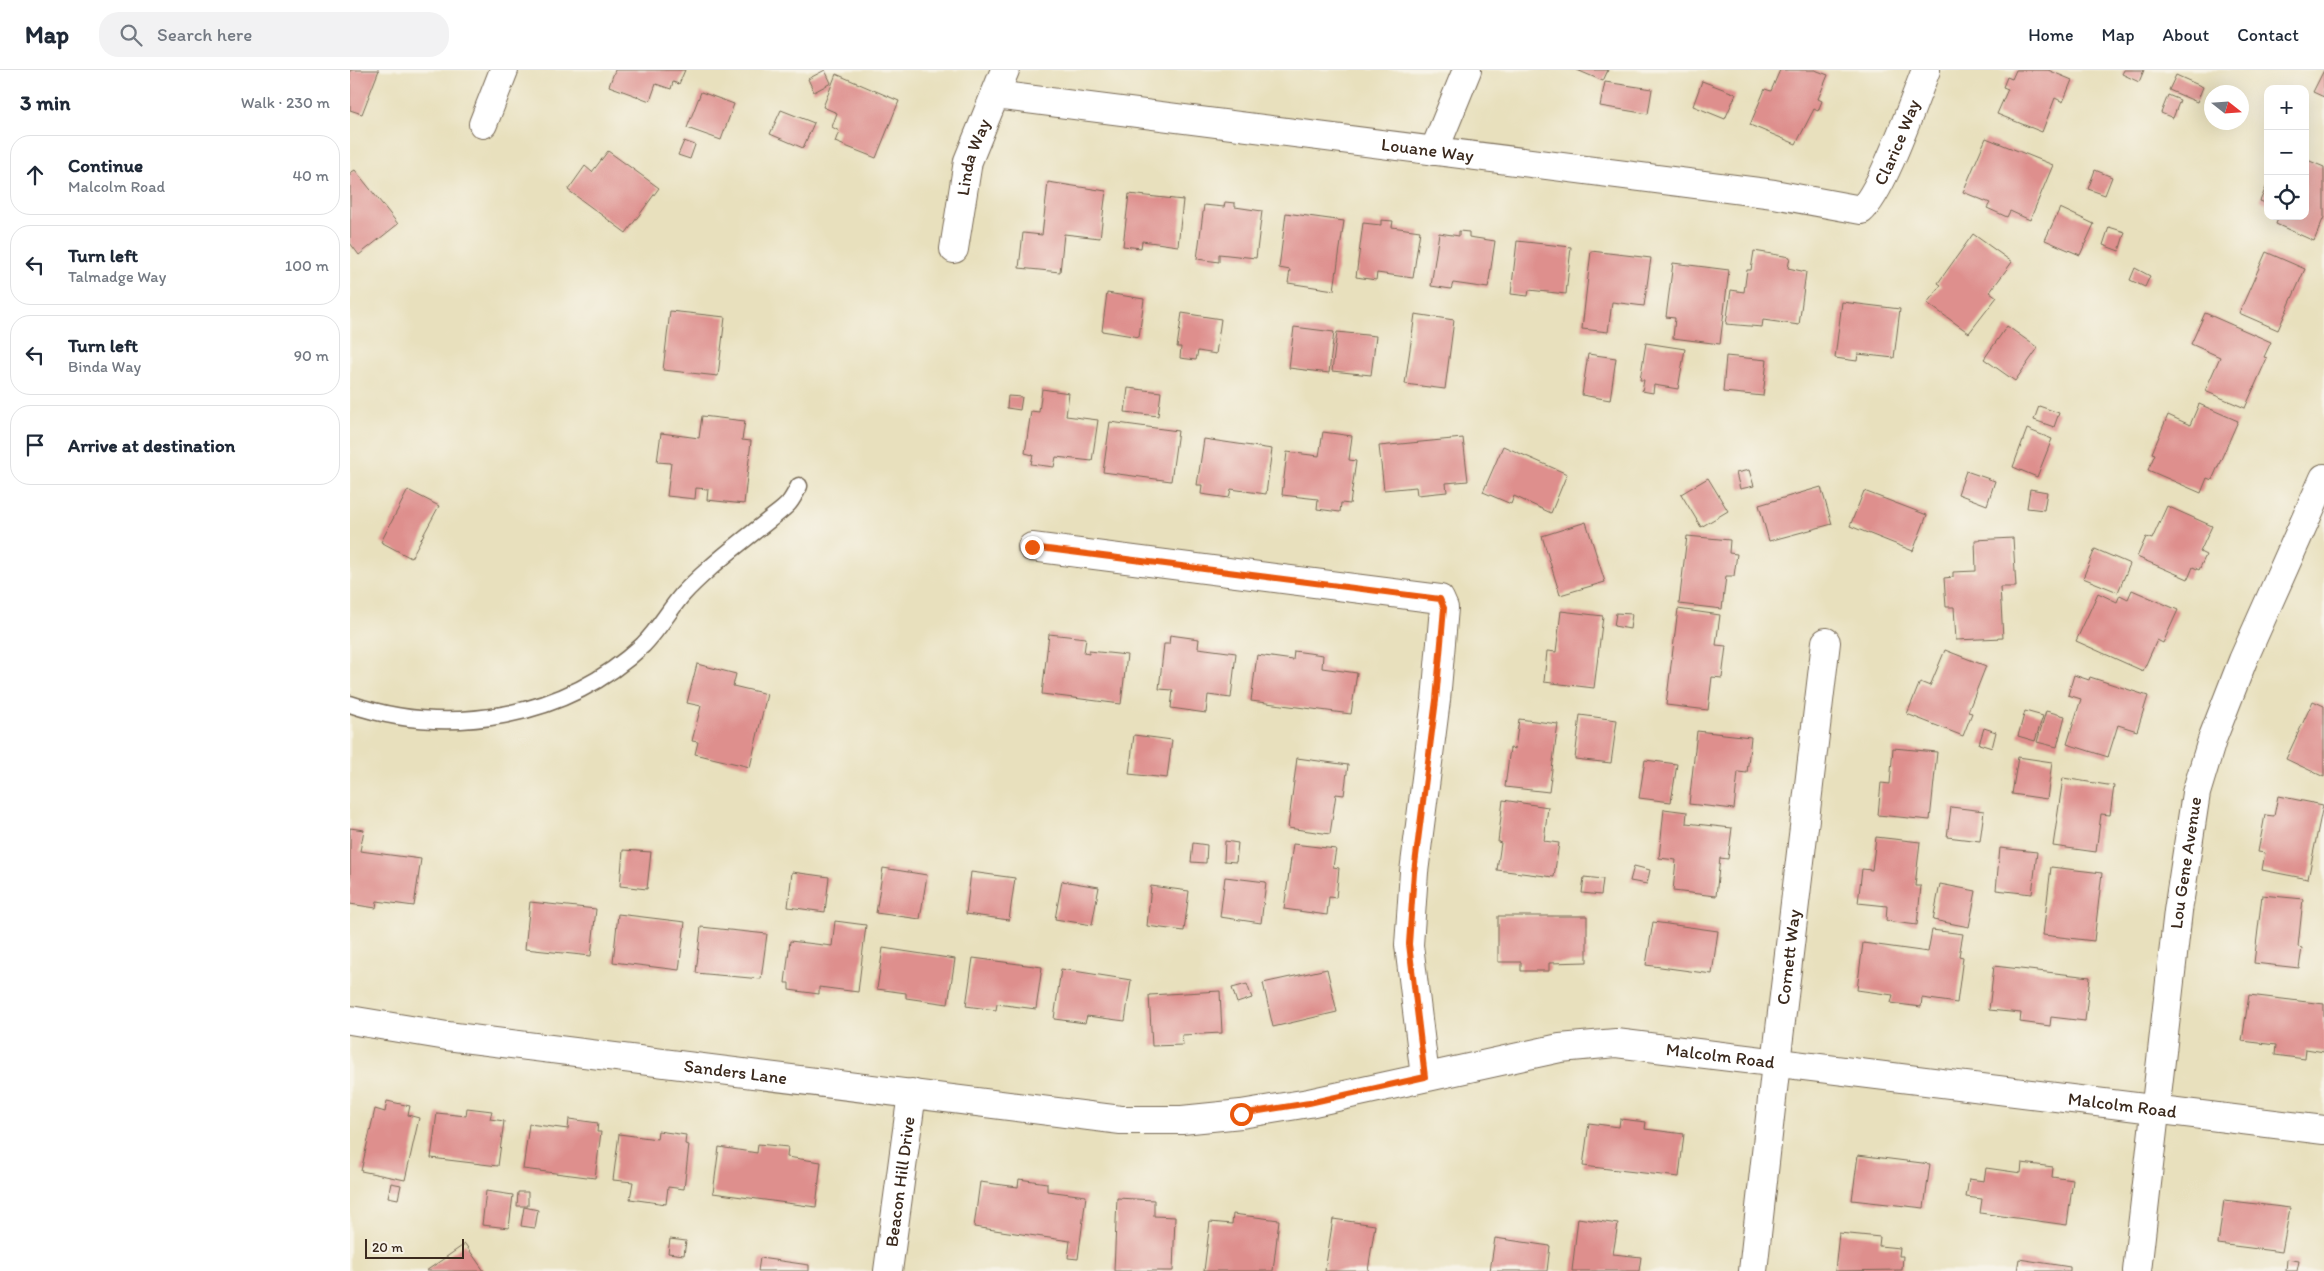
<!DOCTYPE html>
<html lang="en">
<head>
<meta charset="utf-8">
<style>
  body { margin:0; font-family:Itim,sans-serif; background:#f2f2f3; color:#1f2937 }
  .controls { position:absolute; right:15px; top:15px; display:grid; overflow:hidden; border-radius:10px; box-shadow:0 5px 20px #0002 }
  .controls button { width:45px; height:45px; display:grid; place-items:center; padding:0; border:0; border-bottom:1px solid #e0e1e3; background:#fff; color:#1f2937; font:25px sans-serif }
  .compass { position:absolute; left:1854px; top:15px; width:45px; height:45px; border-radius:50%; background:#fff; box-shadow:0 5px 20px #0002; rotate:107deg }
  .scale { position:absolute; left:15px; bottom:12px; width:99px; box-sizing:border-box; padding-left:5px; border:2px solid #3b2a1e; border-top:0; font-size:14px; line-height:18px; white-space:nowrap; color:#3b2a1e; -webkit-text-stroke:4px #f7f3e8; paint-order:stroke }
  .stop { position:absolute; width:15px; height:15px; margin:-11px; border:4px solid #ea580c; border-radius:50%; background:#fff }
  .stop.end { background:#ea580c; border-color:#fff; box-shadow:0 1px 5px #0008 }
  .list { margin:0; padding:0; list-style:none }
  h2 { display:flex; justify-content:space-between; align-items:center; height:65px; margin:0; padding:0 20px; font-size:21px }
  h2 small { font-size:16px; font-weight:400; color:#747a83 }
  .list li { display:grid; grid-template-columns:32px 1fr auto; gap:15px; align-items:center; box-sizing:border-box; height:80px; margin:0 10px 10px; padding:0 10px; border:1px solid #e0e1e3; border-radius:20px }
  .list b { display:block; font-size:19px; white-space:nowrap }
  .list p { margin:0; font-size:16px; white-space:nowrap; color:#747a83 }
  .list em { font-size:16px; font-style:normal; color:#747a83 }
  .icon { flex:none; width:28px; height:28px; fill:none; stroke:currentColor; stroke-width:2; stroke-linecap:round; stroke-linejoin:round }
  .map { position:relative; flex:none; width:1974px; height:1201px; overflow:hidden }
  header { display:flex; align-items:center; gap:30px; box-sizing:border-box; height:70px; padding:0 25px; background:#fff; border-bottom:1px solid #e0e1e3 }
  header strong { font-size:24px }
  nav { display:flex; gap:28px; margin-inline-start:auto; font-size:18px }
  .search { width:350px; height:45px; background:#f2f2f3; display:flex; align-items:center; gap:12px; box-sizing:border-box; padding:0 18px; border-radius:20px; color:#747a83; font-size:19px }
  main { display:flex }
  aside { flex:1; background:#fff }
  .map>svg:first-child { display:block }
  .building { fill:#de8f8d }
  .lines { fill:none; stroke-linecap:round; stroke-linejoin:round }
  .service-casing { stroke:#786a56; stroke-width:19 }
  .minor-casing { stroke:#786a56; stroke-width:30 }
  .service { stroke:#fff; stroke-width:16 }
  .minor { stroke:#fff; stroke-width:28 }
  .route { stroke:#ea580c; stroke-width:6 }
  .labels { text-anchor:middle; stroke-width:4.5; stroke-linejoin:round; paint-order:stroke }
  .street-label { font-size:18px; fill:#3b2a1e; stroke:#f7f3e8 }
</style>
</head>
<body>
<header>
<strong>Map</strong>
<div class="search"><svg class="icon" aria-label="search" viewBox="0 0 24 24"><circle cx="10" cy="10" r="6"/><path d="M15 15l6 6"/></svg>Search here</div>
<nav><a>Home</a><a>Map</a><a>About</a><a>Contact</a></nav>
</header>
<main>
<aside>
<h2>3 min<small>Walk · 230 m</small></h2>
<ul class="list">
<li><svg class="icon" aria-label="ahead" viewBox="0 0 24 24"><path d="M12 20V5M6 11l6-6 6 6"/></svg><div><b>Continue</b><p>Malcolm Road</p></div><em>40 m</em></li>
<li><svg class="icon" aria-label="left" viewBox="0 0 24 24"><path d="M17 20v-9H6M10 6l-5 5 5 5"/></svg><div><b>Turn left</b><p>Talmadge Way</p></div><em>100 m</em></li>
<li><svg class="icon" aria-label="left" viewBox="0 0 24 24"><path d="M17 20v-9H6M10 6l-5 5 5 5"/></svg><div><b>Turn left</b><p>Binda Way</p></div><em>90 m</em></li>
<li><svg class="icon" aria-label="arrive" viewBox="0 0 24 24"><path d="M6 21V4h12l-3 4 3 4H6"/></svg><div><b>Arrive at destination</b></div></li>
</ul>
</aside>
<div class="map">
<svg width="1974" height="1201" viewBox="0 0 1974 1201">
  <rect width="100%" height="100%" fill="#f7f3e8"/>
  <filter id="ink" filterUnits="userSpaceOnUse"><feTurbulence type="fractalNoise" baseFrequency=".02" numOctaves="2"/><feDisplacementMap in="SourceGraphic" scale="10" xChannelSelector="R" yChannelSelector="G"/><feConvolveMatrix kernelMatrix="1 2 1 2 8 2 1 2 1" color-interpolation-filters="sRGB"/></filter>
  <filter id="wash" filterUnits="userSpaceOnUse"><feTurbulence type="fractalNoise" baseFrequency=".0096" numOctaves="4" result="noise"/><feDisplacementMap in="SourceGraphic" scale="20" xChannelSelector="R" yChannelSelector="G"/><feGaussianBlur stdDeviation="1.12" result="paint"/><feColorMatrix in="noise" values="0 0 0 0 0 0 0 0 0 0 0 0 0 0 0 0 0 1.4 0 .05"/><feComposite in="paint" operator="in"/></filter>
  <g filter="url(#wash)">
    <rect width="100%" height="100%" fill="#e8e0bd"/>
    <g id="blocks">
      <g class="building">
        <polygon points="0,0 29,0 12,44 0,40"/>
        <polygon points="265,0 335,0 329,14 323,12 321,19 306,14 300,31 259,16"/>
        <polygon points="475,0 481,13 464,22 458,9"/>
        <polygon points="1227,0 1258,0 1253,11"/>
        <polygon points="1430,0 1465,0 1478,5 1468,29 1472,31 1468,41 1464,39 1446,74 1400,55 1415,19 1421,21"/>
        <polygon points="1666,0 1698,0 1722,10 1713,32 1705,28 1692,62 1647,44 1658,19 1653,17 1657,7 1662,9"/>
        <polygon points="1774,0 1794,0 1789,12 1772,4"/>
        <polygon points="1974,0 1974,27 1963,22"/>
        <polygon points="486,4 549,31 526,88 485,72 489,61 482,57 487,43 473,37"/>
        <polygon points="1826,5 1853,17 1847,32 1819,20"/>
        <polygon points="1352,11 1386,24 1375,49 1343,36"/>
        <polygon points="1255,12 1302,19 1298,44 1250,36"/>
        <polygon points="351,22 384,34 371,70 337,58"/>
        <polygon points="1818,25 1830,30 1823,48 1811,43"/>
        <polygon points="431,40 464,53 453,78 420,64"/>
        <polygon points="1636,68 1703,95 1680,150 1660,141 1657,147 1637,138 1640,133 1613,122"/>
        <polygon points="334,71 345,75 340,89 328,85"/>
        <polygon points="258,81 309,118 276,163 218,120 235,96 242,102"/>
        <polygon points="1955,89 1974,97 1974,147 1964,171 1926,154 1929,146 1955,146"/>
        <polygon points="5,100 48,154 9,185 0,173 0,103"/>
        <polygon points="1745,100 1762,107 1755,125 1738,119"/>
        <polygon points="698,112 756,121 750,168 714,164 710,202 669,198 673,163 692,165"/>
        <polygon points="1918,113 1918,134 1910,131"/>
        <polygon points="779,124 833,130 828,176 792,171 791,178 773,176"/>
        <polygon points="875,132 885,133 885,137 912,141 906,188 869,184 869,192 847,189 854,135 874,137"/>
        <polygon points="1710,138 1744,154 1730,185 1695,170"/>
        <polygon points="936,143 994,151 984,220 938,213 940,200 929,198"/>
        <polygon points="1031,150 1043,151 1042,157 1070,161 1063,208 1027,203 1026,210 1006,207 1013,153 1031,155"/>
        <polygon points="1759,157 1775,162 1769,181 1753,175"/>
        <polygon points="1109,161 1119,162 1119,167 1145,171 1138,218 1103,213 1101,219 1081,216 1089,163 1109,166"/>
        <polygon points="1623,164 1662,192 1640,222 1647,227 1619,263 1577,233 1591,215 1588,213"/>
        <polygon points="1167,171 1221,177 1216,224 1179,220 1178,226 1161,224"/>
        <polygon points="1241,181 1301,188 1294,236 1262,232 1258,262 1232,259"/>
        <polygon points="1404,181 1440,187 1438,198 1456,202 1449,255 1413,250 1412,257 1376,254 1381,220 1394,222 1397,200 1401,200"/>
        <polygon points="1916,182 1955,199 1928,260 1889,243"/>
        <polygon points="1323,193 1379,200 1370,274 1323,268 1325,248 1316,247"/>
        <polygon points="1785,198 1800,206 1795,217 1780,210"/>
        <polygon points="757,223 794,229 789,267 752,261"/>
        <polygon points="1492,232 1550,239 1544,288 1508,284 1507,291 1485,288"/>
        <polygon points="320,241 375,247 368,306 313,300"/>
        <polygon points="832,243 871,249 866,284 848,281 846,290 830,288 831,277 827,277"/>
        <polygon points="1855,243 1921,272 1914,287 1917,288 1895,338 1855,321 1870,287 1841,274"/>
        <polygon points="1065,244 1104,250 1095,319 1055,314"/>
        <polygon points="1657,256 1688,278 1665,311 1634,289"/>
        <polygon points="944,257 984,262 979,303 939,298"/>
        <polygon points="987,262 1026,266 1021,305 982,301"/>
        <polygon points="1296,273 1335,279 1328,319 1304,315 1303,323 1292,321 1294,310 1290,310"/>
        <polygon points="1238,284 1266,288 1260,330 1232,325"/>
        <polygon points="1376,286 1417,290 1413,326 1373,322"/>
        <polygon points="778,318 811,322 808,346 775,342"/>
        <polygon points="692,319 719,323 716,346 748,350 742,391 706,387 704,397 681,394 683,385 675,383 681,341 689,342"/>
        <polygon points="658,326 672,327 670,340 657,338"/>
        <polygon points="1849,334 1888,351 1862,410 1857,408 1851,423 1798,400 1805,384 1802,383 1818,345 1840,355"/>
        <polygon points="1689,336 1709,343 1704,357 1684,350"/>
        <polygon points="352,346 395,351 392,370 401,371 394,434 357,430 358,419 346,418 345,429 317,426 321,393 307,392 311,363 349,368"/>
        <polygon points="760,352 828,361 821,411 753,402"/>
        <polygon points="1677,359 1702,369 1687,407 1663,397"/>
        <polygon points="973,362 1002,366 999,390 1006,391 1000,434 991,433 990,442 967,439 968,429 932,425 937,382 969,386"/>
        <polygon points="1113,368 1118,411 1096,413 1097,422 1067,425 1066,417 1034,420 1029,376"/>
        <polygon points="854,369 922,379 916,424 881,419 879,428 851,424 852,415 847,415"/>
        <polygon points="1153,376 1217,404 1201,443 1164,426 1161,434 1133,422"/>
        <polygon points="1399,400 1404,416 1390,419 1386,403"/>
        <polygon points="1616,401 1645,411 1637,435 1608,424"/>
        <polygon points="1358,408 1378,441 1351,457 1331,424"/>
        <polygon points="1471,417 1482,454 1419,471 1409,435"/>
        <polygon points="1680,419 1697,422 1694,440 1677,438"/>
        <polygon points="58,420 89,436 61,488 31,472"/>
        <polygon points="1514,421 1577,445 1563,481 1500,456"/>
        <polygon points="1817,436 1862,456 1850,482 1856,485 1849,500 1843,497 1838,509 1787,487 1796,467 1802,469"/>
        <polygon points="1236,452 1255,512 1210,525 1192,466"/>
        <polygon points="1337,466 1380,470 1379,483 1387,484 1384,506 1376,506 1372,539 1329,534"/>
        <polygon points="1663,468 1666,517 1650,517 1653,568 1606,570 1604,537 1596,537 1594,508 1603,507 1603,502 1626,501 1625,470"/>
        <polygon points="1745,479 1780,494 1768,522 1733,508"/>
        <polygon points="1782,520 1828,540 1813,573 1807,570 1793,601 1726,571 1748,523 1767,532 1770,525 1778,529"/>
        <polygon points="1328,539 1370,545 1366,575 1376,576 1372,608 1362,607 1358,640 1316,635"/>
        <polygon points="1211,541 1253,546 1244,618 1194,612 1197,581 1206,582"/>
        <polygon points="1266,543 1282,544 1280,559 1264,556"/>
        <polygon points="699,564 736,568 734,583 739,584 739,581 777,585 771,634 692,624"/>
        <polygon points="820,565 849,569 848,578 886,583 881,628 858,625 856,643 821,638 823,620 809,619 814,574 819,574"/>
        <polygon points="1595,580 1636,596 1618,642 1622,643 1613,666 1557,644 1570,612 1580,616"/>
        <polygon points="944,581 973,585 972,598 1007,603 1001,644 901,631 907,585 943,590"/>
        <polygon points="347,594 386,604 383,616 417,624 400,697 345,684 348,672 342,671 351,636 337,633"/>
        <polygon points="1724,605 1739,610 1740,607 1798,626 1787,661 1768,655 1758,687 1717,674 1731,629 1718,625"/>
        <polygon points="1963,631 1974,636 1974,707 1936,689"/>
        <polygon points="1675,641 1693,646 1685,671 1668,666"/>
        <polygon points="1696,641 1715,646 1707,677 1687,672"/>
        <polygon points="1230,645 1267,650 1261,693 1225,689"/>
        <polygon points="1169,649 1208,654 1199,722 1155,717 1160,678 1165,679"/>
        <polygon points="1634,658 1646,662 1642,678 1629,674"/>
        <polygon points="1347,661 1401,667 1397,703 1388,702 1384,739 1339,734"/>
        <polygon points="784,665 822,670 817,708 779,704"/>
        <polygon points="1543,678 1587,682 1580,750 1528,745 1531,713 1540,714"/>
        <polygon points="1668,687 1702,692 1697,729 1662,724"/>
        <polygon points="947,688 998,695 994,725 986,724 980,764 938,758"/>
        <polygon points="1295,690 1327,694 1321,732 1289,728"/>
        <polygon points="1713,708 1764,716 1760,745 1751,744 1746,782 1703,776"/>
        <polygon points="1928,726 1973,735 1958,809 1912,800 1915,783 1908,782 1915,745 1924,746"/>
        <polygon points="1153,730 1198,737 1194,771 1209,773 1204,807 1147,800 1151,773 1148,772"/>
        <polygon points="1601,737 1634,741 1630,771 1597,767"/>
        <polygon points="1314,739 1337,742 1336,753 1382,758 1378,789 1370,788 1366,826 1323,821 1326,790 1309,788"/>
        <polygon points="0,758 14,760 10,781 71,789 64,836 27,831 26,838 0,834"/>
        <polygon points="1526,767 1570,772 1565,816 1571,816 1567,855 1536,851 1537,836 1508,833 1512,799 1522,800"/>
        <polygon points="875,771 888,773 886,792 874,791"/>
        <polygon points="843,773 857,775 856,793 841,792"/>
        <polygon points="943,774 986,779 983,797 989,798 986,828 979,827 977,845 934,839"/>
        <polygon points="1650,778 1687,782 1682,824 1646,820"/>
        <polygon points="273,780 301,782 297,819 270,816"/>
        <polygon points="1284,796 1300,800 1297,814 1280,811"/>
        <polygon points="1701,797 1752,803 1744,871 1693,865"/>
        <polygon points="533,798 577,805 570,849 526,843"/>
        <polygon points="442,802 479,807 475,842 438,837"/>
        <polygon points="621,802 665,808 659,850 616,844"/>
        <polygon points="875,807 916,812 911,853 870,847"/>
        <polygon points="1234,807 1253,809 1251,825 1232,823"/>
        <polygon points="712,811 749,817 742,855 705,849"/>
        <polygon points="1590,814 1626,821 1619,857 1583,850"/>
        <polygon points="801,816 839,821 834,861 797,856"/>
        <polygon points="1912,825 1953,829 1948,877 1952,878 1949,898 1904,893"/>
        <polygon points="180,832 246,839 241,886 175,879"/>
        <polygon points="268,844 335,852 329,900 263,892"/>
        <polygon points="1148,846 1237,846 1237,892 1199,893 1199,901 1171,901 1171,892 1148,892"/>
        <polygon points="485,851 516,855 508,922 469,917 469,924 439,920 439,913 435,913 440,871 482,876"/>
        <polygon points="1303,852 1368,861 1362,904 1296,895"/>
        <polygon points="351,857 417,864 411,909 346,903"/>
        <polygon points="1582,860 1613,864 1609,886 1613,887 1607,933 1572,928 1571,937 1541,933 1543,925 1507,920 1513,873 1578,882"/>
        <polygon points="533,878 605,889 598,934 556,928 556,923 527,919"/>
        <polygon points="623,888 692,897 686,939 647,934 646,940 616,936"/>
        <polygon points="1644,896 1740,907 1735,951 1701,947 1700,956 1670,952 1671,943 1639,940"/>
        <polygon points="711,899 781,910 775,951 737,946 735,953 704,949"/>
        <polygon points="977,899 987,942 923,957 913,913"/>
        <polygon points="897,914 902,928 887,933 882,918"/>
        <polygon points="870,921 872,963 832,965 833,975 802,976 799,925"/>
        <polygon points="1899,925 1974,934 1974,982 1956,979 1955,989 1925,985 1926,975 1892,971"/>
        <polygon points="37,1031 60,1036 58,1045 69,1048 55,1110 11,1101 25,1039 35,1042"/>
        <polygon points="117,1038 142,1041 140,1049 154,1051 148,1096 81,1088 87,1043 116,1046"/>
        <polygon points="219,1049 248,1053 247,1062 251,1062 245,1108 173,1099 179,1054 218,1059"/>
        <polygon points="1270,1049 1296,1052 1295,1059 1334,1064 1329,1107 1233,1096 1239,1053 1269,1057"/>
        <polygon points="308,1061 336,1065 335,1074 339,1075 334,1119 318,1117 316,1134 280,1129 283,1112 263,1110 269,1064 307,1069"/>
        <polygon points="408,1074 438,1077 437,1087 471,1092 466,1137 363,1123 369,1077 407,1083"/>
        <polygon points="1508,1085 1580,1094 1574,1138 1502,1130"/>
        <polygon points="1672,1093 1703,1097 1702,1107 1723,1110 1717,1155 1630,1143 1632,1129 1616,1127 1619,1109 1634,1111 1636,1098 1671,1103"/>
        <polygon points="669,1109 697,1113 697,1121 736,1126 728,1189 718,1188 720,1171 624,1157 630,1112 668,1117"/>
        <polygon points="41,1113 51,1115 48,1129 38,1127"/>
        <polygon points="136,1121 163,1125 159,1158 132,1155"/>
        <polygon points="168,1122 178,1122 178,1136 167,1136"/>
        <polygon points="767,1128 804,1130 804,1146 825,1147 823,1201 764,1201"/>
        <polygon points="1874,1130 1940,1138 1932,1182 1868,1174"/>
        <polygon points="174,1137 188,1140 185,1158 171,1156"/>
        <polygon points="883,1144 929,1150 923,1201 854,1201 860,1152 882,1154"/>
        <polygon points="1228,1148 1268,1154 1263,1184 1291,1187 1289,1201 1222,1201"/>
        <polygon points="983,1149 1025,1155 1018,1201 975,1201"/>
        <polygon points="1489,1163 1530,1167 1529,1176 1550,1178 1549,1186 1553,1186 1552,1200 1485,1201"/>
        <polygon points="1145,1168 1200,1176 1197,1201 1140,1201"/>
        <polygon points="320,1169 336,1171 334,1185 318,1183"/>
        <polygon points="115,1174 134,1201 76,1201"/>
        <polygon points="410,1188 459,1195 459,1201 408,1201"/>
        <polygon points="1669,1189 1720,1197 1720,1201 1667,1201"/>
        <polygon points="1937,1189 1949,1191 1947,1201 1936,1201"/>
      </g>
    </g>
  </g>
  <g filter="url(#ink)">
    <use href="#blocks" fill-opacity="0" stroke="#786a56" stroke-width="1"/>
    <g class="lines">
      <defs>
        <path id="service" d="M0,634C99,668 216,648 293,575C309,559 319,540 333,524C341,515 351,506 360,498C379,481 399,466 419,450C425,445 434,439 439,433C443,428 446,422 449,416"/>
        <g id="minor">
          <path id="s1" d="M645,25L1424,124L1511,140C1532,123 1564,30 1576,0"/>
          <polyline points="133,54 154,0"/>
          <polyline points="1084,81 1117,0"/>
          <path id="s2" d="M604,179L618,91L655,0"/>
          <polyline points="682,477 1090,529 1094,538 1086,630 1064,802 1059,875 1075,1007"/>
          <path id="s3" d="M0,950L97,966L771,1050H832L891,1044L959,1033L1210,978L1266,973L1974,1060"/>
          <path id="s4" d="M538,1201L562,1023"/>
          <path id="s5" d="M1403,1201L1426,993L1476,572"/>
          <path id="s6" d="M1787,1201L1828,841L1846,723L1863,667L1893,590L1974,408"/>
        </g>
      </defs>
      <use href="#service" class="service-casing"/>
      <use href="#minor" class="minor-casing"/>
      <use href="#service" class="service"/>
      <use href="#minor" class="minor"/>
    </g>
  </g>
  <g class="lines" filter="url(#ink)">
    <polyline class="route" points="682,477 1090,529 1094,538 1086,630 1064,802 1059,874 1075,1007 959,1033 891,1044"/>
  </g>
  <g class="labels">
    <g class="street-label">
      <text dy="6" stroke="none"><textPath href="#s1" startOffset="951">Clarice Way</textPath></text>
      <text dy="6" stroke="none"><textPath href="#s1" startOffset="436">Louane Way</textPath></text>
      <text dy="6" stroke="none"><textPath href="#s2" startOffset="94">Linda Way</textPath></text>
      <text dy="6" stroke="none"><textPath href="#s6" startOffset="411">Lou Gene Avenue</textPath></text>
      <text dy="6" stroke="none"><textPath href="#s5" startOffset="316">Cornett Way</textPath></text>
      <text dy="6" stroke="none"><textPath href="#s3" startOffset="1385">Malcolm Road</textPath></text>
      <text dy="6" stroke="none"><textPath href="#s3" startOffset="389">Sanders Lane</textPath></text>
      <text dy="6" stroke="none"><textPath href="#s3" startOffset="1790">Malcolm Road</textPath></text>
      <text dy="6" stroke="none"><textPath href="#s4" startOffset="90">Beacon Hill Drive</textPath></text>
    </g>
  </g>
</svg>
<div class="controls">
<button>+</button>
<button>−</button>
<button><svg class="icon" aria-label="locate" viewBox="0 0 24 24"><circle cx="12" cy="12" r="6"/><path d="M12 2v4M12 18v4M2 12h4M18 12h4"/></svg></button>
</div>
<svg class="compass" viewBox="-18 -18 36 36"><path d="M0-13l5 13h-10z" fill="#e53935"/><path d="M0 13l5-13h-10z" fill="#747a83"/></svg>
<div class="scale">20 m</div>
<div class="stop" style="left:891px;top:1044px"></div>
<div class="stop end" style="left:682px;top:477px"></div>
</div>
</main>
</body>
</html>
